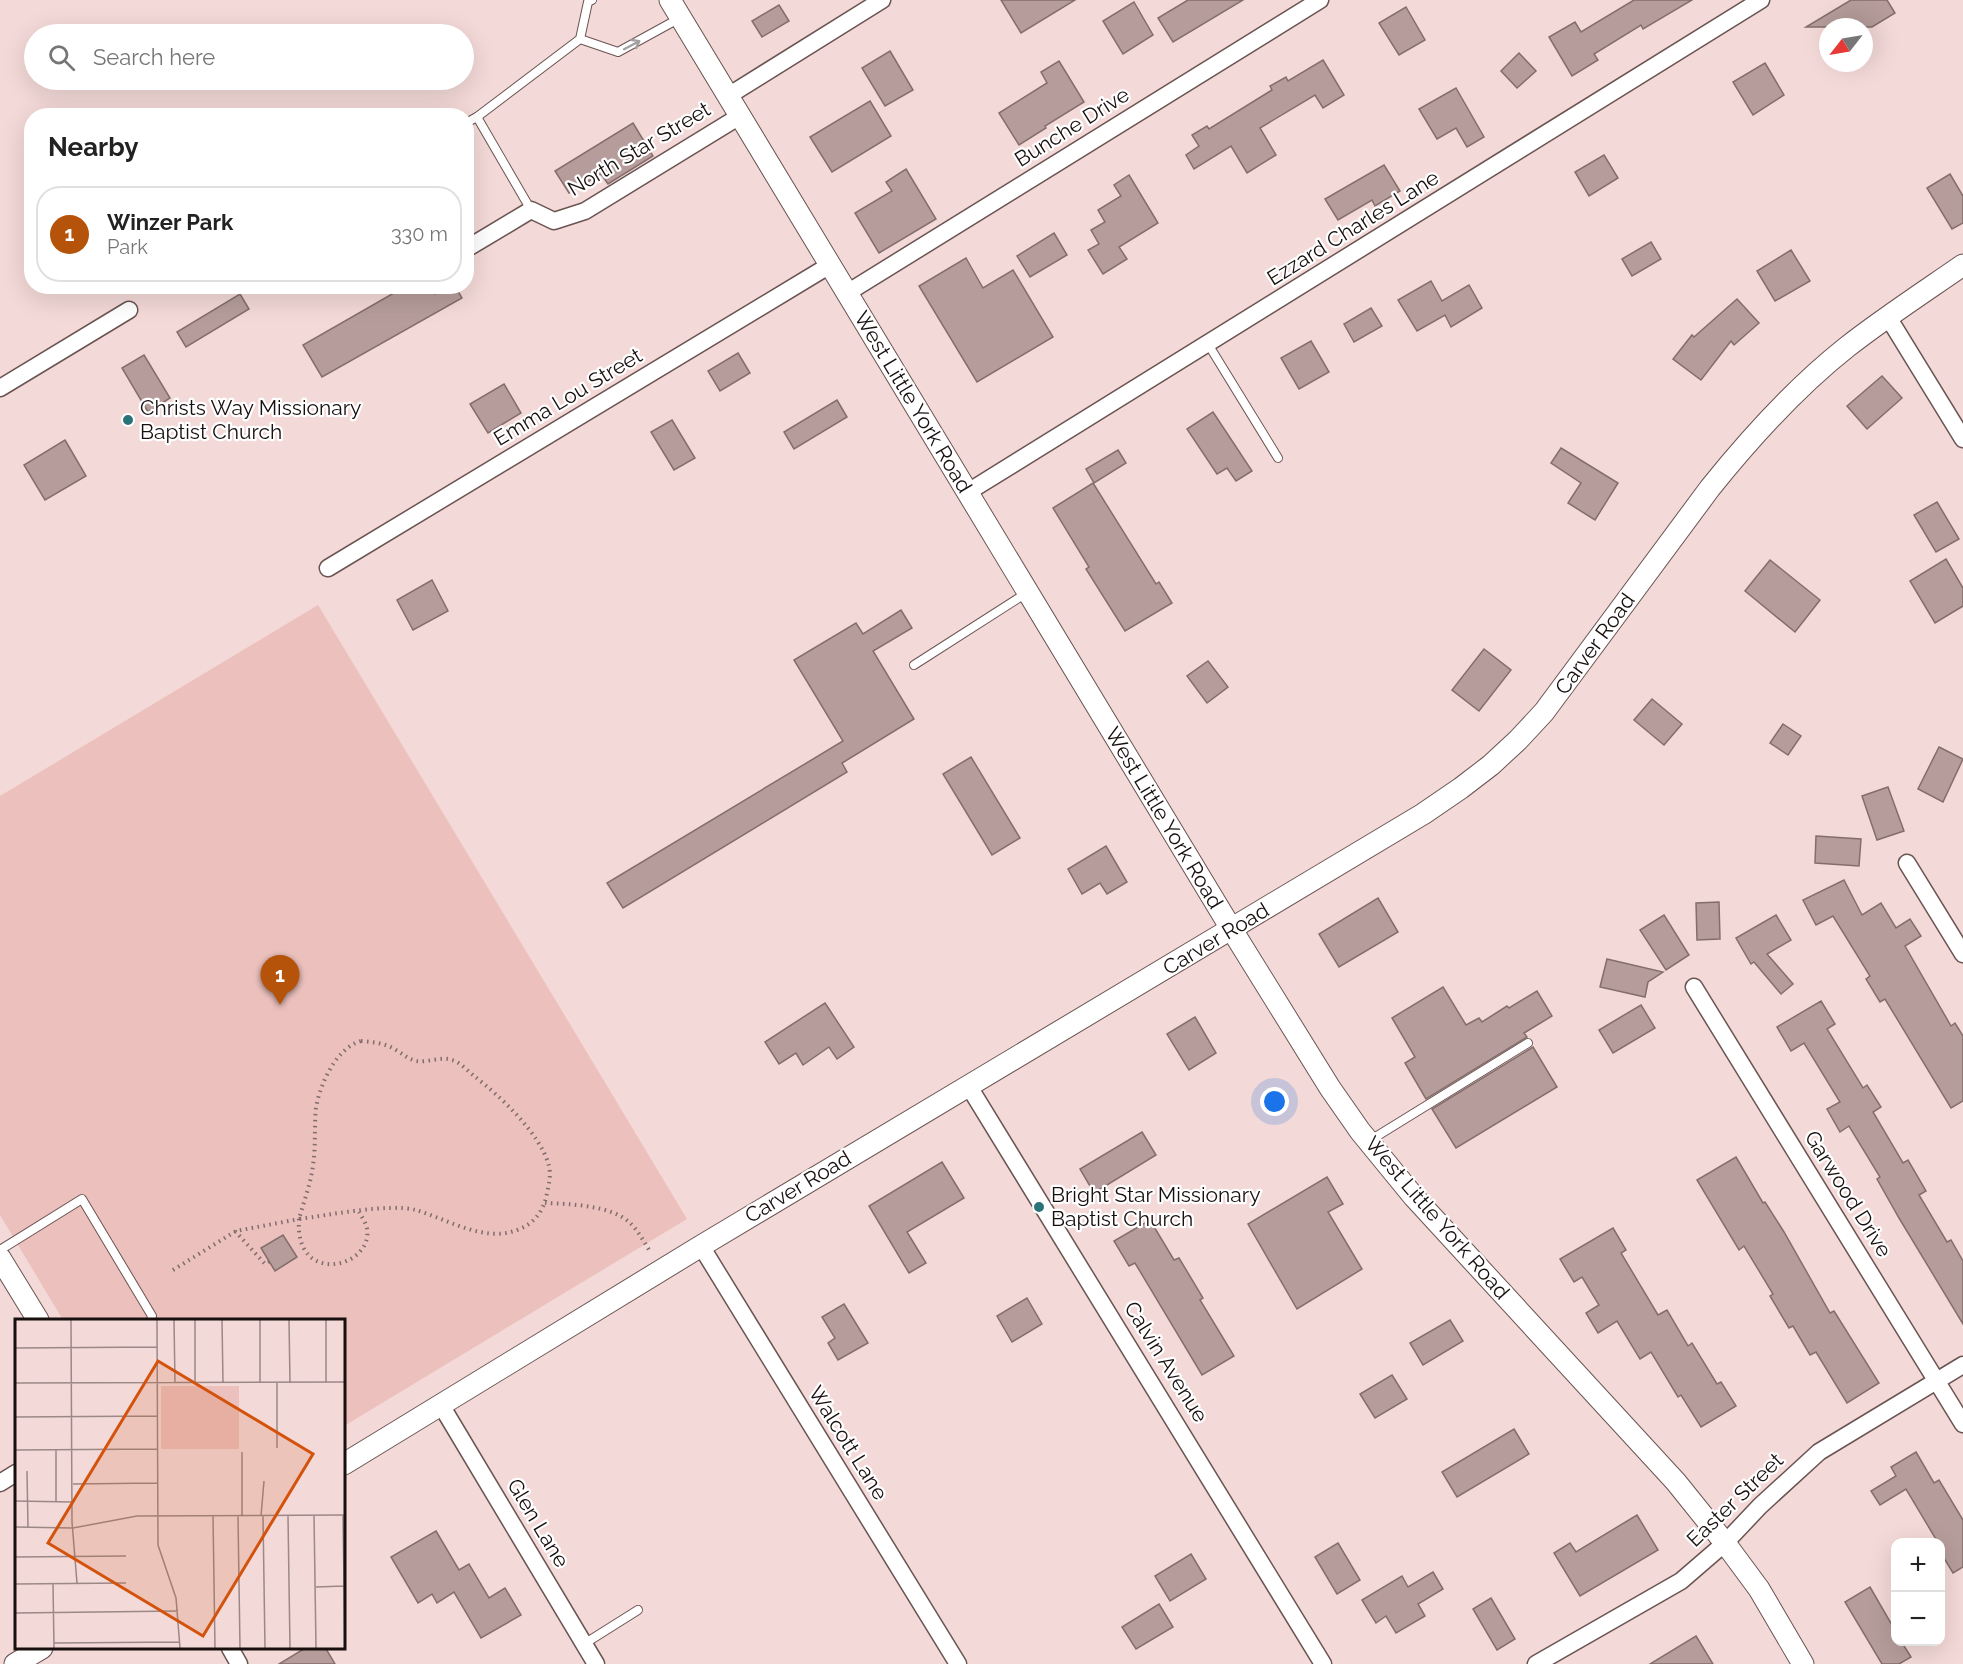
<!DOCTYPE html>
<html lang="en">
<head>
<meta charset="utf-8">
<style>
  body { margin:0; font-family:Raleway,sans-serif; background:#f2f2f2; color:#222 }
  .controls { position:absolute; right:18px; bottom:18px; display:grid; overflow:hidden; border-radius:12px; box-shadow:0 6px 24px #0002 }
  .controls button { width:54px; height:54px; display:grid; place-items:center; padding:0; border:0; border-bottom:2px solid #e0e0e0; background:#fff; color:#222; font:30px sans-serif }
  .compass { position:absolute; left:1819px; top:18px; width:54px; height:54px; border-radius:50%; background:#fff; box-shadow:0 6px 24px #0002; rotate:239deg }
  .you { position:absolute; left:1275px; top:1102px; width:21px; height:21px; margin:-15px; border:4px solid #fff; border-radius:50%; background:#1a73e8; box-shadow:0 0 0 9px #1a73e833 }
  .badge { display:grid; place-items:center; width:39px; height:39px; border-radius:50%; background:#b45309; color:#fff; font-size:20px; font-weight:700 }
  .pin { position:absolute; translate:-50% -50px; filter:drop-shadow(0 2px 3px #0008) }
  .pin::after { content:''; position:absolute; top:32px; width:21px; height:18px; background:inherit; clip-path:polygon(0 0,100% 0,50% 100%) }
  .list { margin:0; padding:0; list-style:none }
  h2 { display:flex; justify-content:space-between; align-items:center; height:78px; margin:0; padding:0 24px; font-size:26px }
  h2 small { font-size:20px; font-weight:400; color:#767676 }
  .list li { display:grid; grid-template-columns:39px 1fr auto; gap:18px; align-items:center; box-sizing:border-box; height:96px; margin:0 12px 12px; padding:0 12px; border:2px solid #e0e0e0; border-radius:24px }
  .list b { display:block; font-size:22px; white-space:nowrap }
  .list p { margin:0; font-size:20px; white-space:nowrap; color:#767676 }
  .list em { font-size:20px; font-style:normal; color:#767676 }
  .icon { flex:none; width:33px; height:33px; fill:none; stroke:currentColor; stroke-width:2; stroke-linecap:round; stroke-linejoin:round }
  .map { position:relative; flex:none; width:1963px; height:1664px; overflow:hidden }
  .search { position:absolute; background:#fff; box-shadow:0 6px 24px #0002; left:24px; top:24px; width:450px; height:66px; display:flex; align-items:center; gap:15px; box-sizing:border-box; padding:0 21px; border-radius:33px; color:#767676; font-size:22px }
  .panel { position:absolute; background:#fff; box-shadow:0 6px 24px #0002; left:24px; top:108px; width:450px; height:186px; border-radius:24px }
  .map>svg:first-child { display:block }
  .green { fill:#ecc0bd }
  .building { fill:#b69d9b; stroke:#846e6c; stroke-width:1.5 }
  .lines { fill:none; stroke-linecap:round; stroke-linejoin:round }
  .service-casing { stroke:#6a5452; stroke-width:10 }
  .minor-casing { stroke:#6a5452; stroke-width:19 }
  .tertiary-casing { stroke:#6a5452; stroke-width:23 }
  .path { stroke:#7e6d6c; stroke-width:4; stroke-dasharray:1.5 4.5; stroke-linecap:butt }
  .service { stroke:#fff; stroke-width:8 }
  .minor { stroke:#fff; stroke-width:16 }
  .tertiary { stroke:#fff; stroke-width:21 }
  .oneway { stroke:#a39f9f }
  .poi-dot { fill:#2a7479; stroke:#fff; stroke-width:2 }
  .labels { text-anchor:middle; stroke-width:4.5; stroke-linejoin:round; paint-order:stroke }
  .street-label { font-size:21px; fill:#180f0f; stroke:#fff }
  .poi-label { font-size:21px; fill:#180f0f; stroke:#fff; text-anchor:start }
  .inset-road { fill:none; stroke:#9b8887; stroke-width:1.5 }
  .view { fill:#d3520c; fill-opacity:0.15; stroke:#d3520c; stroke-width:3 }
  .inset-edge { fill:none; stroke:#180f0f; stroke-width:3 }
</style>
</head>
<body>
<div class="map">
<svg width="1963" height="1664" viewBox="0 0 1963 1664">
  <rect width="100%" height="100%" fill="#f3d9d7"/>
  <polygon class="green" points="318,605 687,1219 344,1426 344,1320 63,1320 0,1215 0,796"/>
  <g class="building">
    <polygon points="1001,0 1075,0 1021,33"/>
    <polygon points="1188,0 1243,0 1173,42 1158,18"/>
    <polygon points="1634,0 1692,0 1643,29 1641,25 1594,54 1598,60 1572,76 1549,37 1575,22 1581,32"/>
    <polygon points="1851,0 1887,0 1895,13 1872,27 1806,27"/>
    <polygon points="1134,2 1153,35 1123,54 1103,21"/>
    <polygon points="779,5 789,21 762,37 752,21"/>
    <polygon points="1406,7 1425,40 1399,55 1379,23"/>
    <polygon points="890,51 913,90 885,106 862,68"/>
    <polygon points="1519,53 1536,71 1517,88 1501,71"/>
    <polygon points="1323,60 1344,95 1323,108 1315,95 1260,128 1276,155 1247,173 1231,146 1194,169 1186,155 1199,146 1192,135 1207,126 1209,129 1272,90 1270,86 1286,77 1288,81"/>
    <polygon points="1059,61 1084,102 1045,126 1046,128 1019,145 999,113 1047,83 1041,72"/>
    <polygon points="1765,63 1784,95 1753,115 1733,82"/>
    <polygon points="1456,88 1484,137 1467,147 1456,128 1437,139 1419,109"/>
    <polygon points="870,101 891,136 832,172 810,137"/>
    <polygon points="633,123 653,156 608,184 601,174 569,193 555,171"/>
    <polygon points="1604,155 1618,178 1589,196 1575,172"/>
    <polygon points="1384,165 1400,191 1375,206 1372,200 1338,220 1325,199"/>
    <polygon points="906,169 936,219 879,253 855,213 892,191 886,182"/>
    <polygon points="1950,174 1963,196 1963,223 1952,229 1927,188"/>
    <polygon points="1129,175 1158,223 1119,247 1127,259 1103,274 1088,250 1099,244 1091,230 1105,222 1098,210 1121,196 1114,185"/>
    <polygon points="1054,233 1067,255 1030,277 1017,256"/>
    <polygon points="1651,242 1661,259 1632,276 1622,259"/>
    <polygon points="1791,250 1810,281 1775,301 1757,271"/>
    <polygon points="966,258 983,288 1013,270 1053,337 977,382 919,286"/>
    <polygon points="1431,281 1442,301 1469,285 1482,308 1451,327 1445,315 1417,331 1398,300"/>
    <polygon points="406,286 431,286 435,294 448,286 455,286 462,298 322,377 303,345"/>
    <polygon points="240,294 249,309 186,347 177,332"/>
    <polygon points="1737,299 1759,323 1734,345 1731,341 1701,380 1673,359 1692,335 1694,337"/>
    <polygon points="1371,308 1382,326 1354,342 1344,324"/>
    <polygon points="1311,341 1329,372 1299,389 1281,358"/>
    <polygon points="738,353 750,373 720,391 708,371"/>
    <polygon points="144,355 170,398 148,412 122,368"/>
    <polygon points="1882,376 1902,398 1867,429 1847,406"/>
    <polygon points="504,384 521,413 488,433 470,404"/>
    <polygon points="837,400 847,417 794,449 784,432"/>
    <polygon points="1213,412 1252,471 1236,481 1227,468 1217,474 1187,429"/>
    <polygon points="672,420 695,458 674,470 651,432"/>
    <polygon points="65,440 86,476 45,500 24,465"/>
    <polygon points="1561,448 1618,483 1595,520 1568,503 1581,483 1551,463"/>
    <polygon points="1118,450 1126,463 1094,483 1086,469"/>
    <polygon points="1093,483 1156,584 1159,582 1172,603 1125,631 1086,569 1089,567 1053,508"/>
    <polygon points="1937,502 1959,539 1936,552 1914,515"/>
    <polygon points="1946,559 1963,588 1963,606 1935,623 1910,581"/>
    <polygon points="1770,560 1820,600 1795,632 1745,591"/>
    <polygon points="432,580 448,611 413,630 397,600"/>
    <polygon points="901,610 912,628 873,651 914,719 842,763 847,772 623,908 607,883 843,741 794,660 856,623 863,634"/>
    <polygon points="1484,649 1511,670 1479,711 1452,690"/>
    <polygon points="1208,661 1228,687 1207,703 1187,676"/>
    <polygon points="1652,699 1682,724 1664,745 1634,720"/>
    <polygon points="1783,724 1801,736 1788,755 1770,743"/>
    <polygon points="1939,747 1963,759 1943,802 1918,789"/>
    <polygon points="971,757 1020,838 992,855 943,774"/>
    <polygon points="1888,787 1904,831 1877,840 1862,796"/>
    <polygon points="1816,836 1861,839 1859,866 1815,863"/>
    <polygon points="1106,846 1127,882 1107,894 1100,883 1082,894 1068,869"/>
    <polygon points="1844,880 1862,915 1881,903 1896,928 1910,919 1921,936 1905,946 1951,1026 1955,1023 1963,1036 1963,1101 1951,1108 1885,999 1880,1002 1866,979 1870,976 1833,916 1816,925 1803,900"/>
    <polygon points="1378,898 1398,932 1339,967 1319,934"/>
    <polygon points="1719,902 1720,939 1697,940 1696,903"/>
    <polygon points="1664,915 1689,955 1666,970 1640,930"/>
    <polygon points="1776,915 1791,940 1767,954 1793,984 1781,994 1754,962 1751,964 1736,938"/>
    <polygon points="1607,959 1663,972 1648,982 1645,997 1600,987"/>
    <polygon points="1443,987 1466,1025 1479,1018 1482,1022 1507,1006 1509,1008 1537,991 1552,1016 1524,1033 1527,1037 1426,1099 1405,1063 1415,1057 1392,1018"/>
    <polygon points="1821,1001 1835,1024 1827,1029 1863,1088 1867,1085 1881,1107 1873,1112 1903,1163 1908,1160 1926,1191 1919,1195 1947,1242 1951,1240 1963,1261 1963,1324 1899,1218 1877,1179 1880,1177 1849,1126 1840,1132 1827,1109 1840,1102 1804,1043 1791,1051 1777,1027"/>
    <polygon points="825,1003 854,1047 837,1059 829,1047 803,1065 796,1053 779,1064 765,1042"/>
    <polygon points="1641,1005 1655,1028 1613,1053 1599,1030"/>
    <polygon points="1195,1017 1216,1053 1189,1070 1167,1034"/>
    <polygon points="1533,1047 1557,1087 1456,1148 1432,1109"/>
    <polygon points="1142,1132 1156,1155 1094,1193 1080,1169"/>
    <polygon points="1736,1157 1763,1203 1765,1202 1784,1232 1830,1313 1834,1311 1879,1383 1847,1403 1816,1352 1810,1355 1793,1326 1789,1328 1770,1296 1773,1294 1744,1246 1739,1250 1697,1180"/>
    <polygon points="942,1162 964,1198 907,1232 926,1263 909,1273 869,1206"/>
    <polygon points="1327,1177 1343,1204 1328,1212 1362,1269 1297,1309 1248,1224"/>
    <polygon points="1150,1220 1174,1260 1179,1258 1203,1298 1200,1300 1234,1356 1202,1375 1135,1263 1129,1266 1114,1241"/>
    <polygon points="1613,1228 1626,1250 1621,1253 1658,1315 1667,1310 1688,1346 1692,1343 1717,1384 1721,1382 1736,1406 1701,1427 1681,1395 1678,1397 1651,1352 1640,1359 1617,1321 1598,1333 1586,1313 1599,1305 1582,1277 1574,1282 1560,1259"/>
    <polygon points="283,1235 297,1257 275,1271 261,1248"/>
    <polygon points="1027,1298 1042,1324 1012,1342 997,1316"/>
    <polygon points="844,1304 868,1343 838,1360 828,1343 835,1338 822,1317"/>
    <polygon points="1450,1320 1463,1341 1423,1365 1410,1343"/>
    <polygon points="1392,1375 1407,1399 1375,1418 1360,1394"/>
    <polygon points="1514,1429 1529,1454 1457,1497 1442,1472"/>
    <polygon points="1916,1452 1934,1483 1939,1480 1963,1520 1963,1567 1953,1573 1941,1553 1941,1542 1935,1542 1937,1541 1906,1489 1880,1505 1871,1491 1896,1476 1891,1467"/>
    <polygon points="1637,1515 1658,1550 1580,1596 1554,1553 1570,1543 1576,1552"/>
    <polygon points="436,1531 459,1570 469,1564 489,1598 505,1588 521,1615 481,1638 454,1592 437,1603 432,1594 418,1603 391,1557"/>
    <polygon points="1338,1543 1360,1580 1337,1594 1315,1557"/>
    <polygon points="1191,1554 1206,1579 1170,1601 1155,1576"/>
    <polygon points="1433,1572 1443,1589 1418,1604 1425,1616 1396,1633 1386,1616 1376,1623 1362,1600 1402,1576 1408,1587"/>
    <polygon points="1870,1587 1896,1632 1896,1641 1901,1641 1911,1657 1899,1664 1882,1664 1845,1602"/>
    <polygon points="1491,1598 1515,1639 1497,1650 1473,1609"/>
    <polygon points="1159,1604 1173,1627 1136,1649 1122,1627"/>
    <polygon points="1696,1636 1713,1664 1650,1664"/>
    <polygon points="307,1647 325,1647 335,1664 279,1664"/>
  </g>
  <g class="lines">
    <defs>
      <g id="service">
        <polyline points="580,39 618,52 680,18"/>
        <polyline points="477,117 531,210"/>
        <polyline points="466,123 477,117 580,39 588,2 592,0"/>
        <polyline points="1208,344 1278,458"/>
        <polyline points="914,665 1028,592"/>
        <polyline points="1369,1141 1528,1043"/>
        <polyline points="0,1250 82,1199 152,1316 151,1320"/>
        <polyline points="584,1644 638,1610"/>
      </g>
      <g id="minor">
        <polyline points="728,96 882,0"/>
        <polyline points="466,249 531,210 554,221 585,211 740,116"/>
        <polyline points="847,293 1320,0"/>
        <polyline points="1888,317 1963,439"/>
        <polyline points="0,388 129,310"/>
        <polyline points="968,492 1761,0"/>
        <polyline points="328,568 830,265"/>
        <polyline points="1907,863 1963,954"/>
        <polyline points="1694,987 1963,1424"/>
        <polyline points="968,1085 1323,1664"/>
        <polyline points="701,1246 958,1664"/>
        <polyline points="441,1405 596,1664"/>
        <polyline points="0,1483 16,1473"/>
        <polyline points="230,1648 239,1664"/>
        <polyline points="1536,1664 1681,1581 1725,1543 1760,1506 1819,1452 1963,1365"/>
      </g>
      <g id="tertiary">
        <polyline points="670,0 1232,930 1330,1088 1360,1131 1414,1197 1676,1482 1725,1543 1759,1589 1803,1664"/>
        <polyline points="0,1258 38,1320"/>
        <path d="M344,1464L701,1246L1423,814L1461,788L1491,765L1518,740L1544,712L1710,488C1751,437 1795,388 1847,347C1884,318 1924,292 1963,265"/>
        <polyline points="15,1664 42,1648"/>
      </g>
    </defs>
    <use href="#service" class="service-casing"/>
    <use href="#minor" class="minor-casing"/>
    <use href="#tertiary" class="tertiary-casing"/>
    <g class="path">
      <path d="M361,1041C373,1042 385,1043 396,1050C403,1054 408,1059 416,1061C427,1063 441,1056 452,1060C460,1062 468,1071 474,1076C499,1095 541,1134 549,1166C551,1175 549,1184 547,1193C544,1211 534,1224 517,1230C484,1243 447,1219 416,1210C388,1203 330,1215 299,1219C304,1201 311,1183 313,1165C316,1146 314,1127 316,1108C320,1084 336,1048 361,1041Z"/>
      <path d="M545,1203C569,1204 610,1205 629,1222C638,1230 644,1242 651,1253"/>
      <polyline points="235,1231 265,1264 269,1262"/>
      <path d="M173,1270L236,1231L299,1219C294,1287 373,1268 367,1229C366,1223 362,1217 359,1212"/>
    </g>
    <use href="#service" class="service"/>
    <use href="#minor" class="minor"/>
    <use href="#tertiary" class="tertiary"/>
  </g>
  <defs><path id="oneway-shaft" d="M-6 0H5M1.5-3L5.5 0L1.5 3" fill="none" stroke-width="1.6" stroke-linecap="round" stroke-linejoin="round" transform="scale(1.5)"/></defs>
  <use class="oneway" href="#oneway-shaft" transform="translate(632 45) rotate(-28)"/>
  <g class="poi-dot">
    <circle cx="128" cy="420" r="6"/>
    <circle cx="1039" cy="1207" r="6"/>
  </g>
  <g class="labels">
    <g class="street-label">
      <text transform="translate(1072 127) rotate(-32)" y="7">Bunche Drive</text>
      <text transform="translate(639 149) rotate(-31)" y="7">North Star Street</text>
      <text transform="translate(1353 228) rotate(-32)" y="7">Ezzard Charles Lane</text>
      <text transform="translate(568 397) rotate(-31)" y="7">Emma Lou Street</text>
      <text transform="translate(913 402) rotate(59)" y="7">West Little York Road</text>
      <text transform="translate(1595 644) rotate(-54)" y="7">Carver Road</text>
      <text transform="translate(1164 818) rotate(59)" y="7">West Little York Road</text>
      <text transform="translate(1216 939) rotate(-31)" y="7">Carver Road</text>
      <text transform="translate(798 1187) rotate(-31)" y="7">Carver Road</text>
      <text transform="translate(1848 1194) rotate(58)" y="7">Garwood Drive</text>
      <text transform="translate(1437 1218) rotate(49)" y="7">West Little York Road</text>
      <text transform="translate(1166 1362) rotate(58)" y="7">Calvin Avenue</text>
      <text transform="translate(848 1443) rotate(58)" y="7">Walcott Lane</text>
      <text transform="translate(1735 1500) rotate(-44)" y="7">Easter Street</text>
      <text transform="translate(538 1523) rotate(59)" y="7">Glen Lane</text>
    </g>
    <g class="poi-label">
      <text x="140" y="415">Christs Way Missionary<tspan x="140" dy="24">Baptist Church</tspan></text>
      <text x="1051" y="1202">Bright Star Missionary<tspan x="1051" dy="24">Baptist Church</tspan></text>
    </g>
  </g>
  <g transform="translate(15 1319)">
    <rect width="330" height="330" fill="#f3d9d7"/>
    <path d="M146,67H224V130H146Z" fill="#ecc0bd"/>
    <path class="inset-road" d="M56,1L57,203L62,264M142,1L143,226L161,279L165,329M159,1L160,64M180,1V64M207,1L208,64M245,1V64M274,1L275,64M311,1V63M0,29L142,28M0,64L330,63M262,64V129M0,98L143,97M0,131L143,130M227,133V197M12,152L13,208M58,165L143,164M0,182L57,183M41,183V131M299,196L301,329M328,196L330,329M198,197L200,329M223,197L225,329M246,197L249,162M248,197L250,329M273,197L275,329M0,208L58,209L122,197L330,196M0,238L111,237M0,265L111,264M38,265L39,329M301,268L329,267M0,294L163,292M39,324L165,323"/>
    <path class="view" d="M143,42L298,135L188,317L33,224Z"/>
    <rect width="330" height="330" class="inset-edge"/>
  </g>
</svg>
<div class="controls">
<button>+</button>
<button>−</button>
</div>
<svg class="compass" viewBox="-18 -18 36 36"><path d="M0-13l5 13h-10z" fill="#e53935"/><path d="M0 13l5-13h-10z" fill="#767676"/></svg>
<div class="you"></div>
<div class="pin badge" style="left:280px;top:1005px">1</div>
<div class="search"><svg class="icon" aria-label="search" viewBox="0 0 24 24"><circle cx="10" cy="10" r="6"/><path d="M15 15l6 6"/></svg>Search here</div>
<section class="panel">
<h2>Nearby<small></small></h2>
<ul class="list">
<li><span class="badge">1</span><div><b>Winzer Park</b><p>Park</p></div><em>330 m</em></li>
</ul>
</section>
</div>
</body>
</html>
